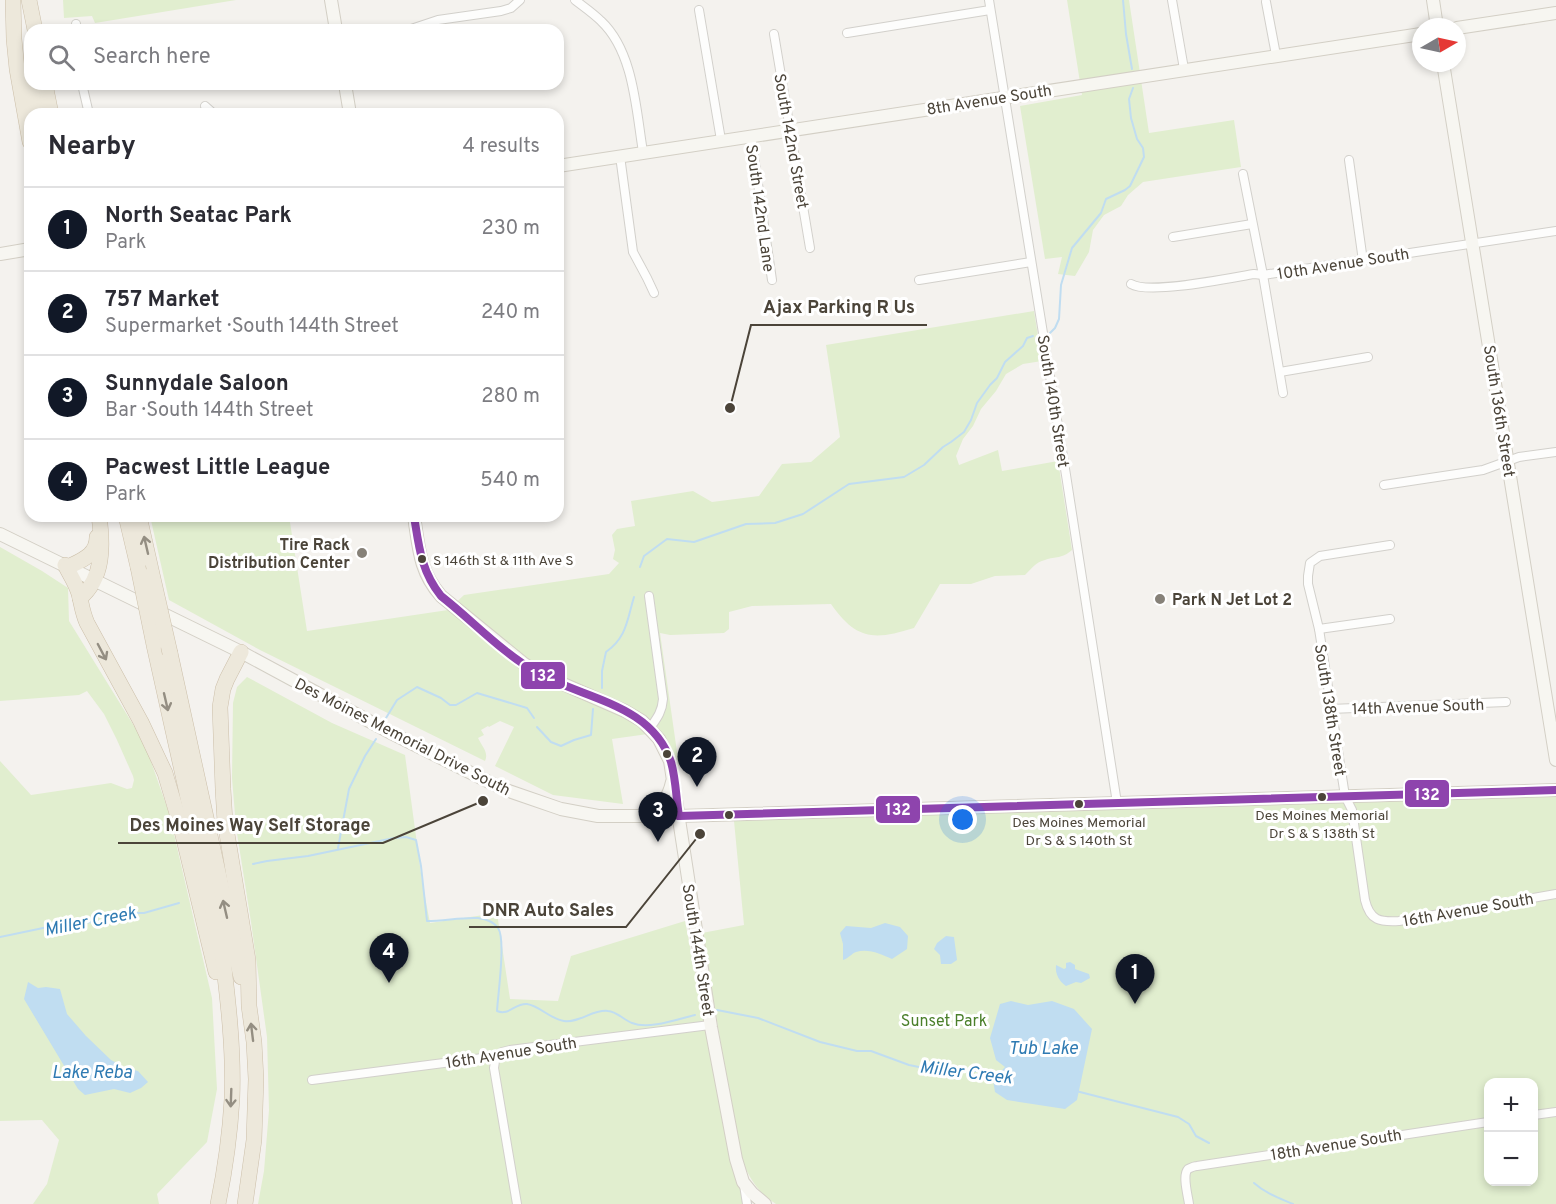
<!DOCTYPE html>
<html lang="en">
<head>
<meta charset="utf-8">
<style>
  body { margin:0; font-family:Overpass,sans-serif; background:#f7f7f7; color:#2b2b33 }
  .controls { position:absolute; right:18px; bottom:18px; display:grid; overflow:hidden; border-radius:12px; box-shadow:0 3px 9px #0003 }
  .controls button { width:54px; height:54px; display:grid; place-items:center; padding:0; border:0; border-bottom:2px solid #e1e1e2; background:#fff; color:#2b2b33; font:30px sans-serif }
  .compass { position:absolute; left:1412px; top:18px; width:54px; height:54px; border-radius:50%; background:#fff; box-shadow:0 3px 9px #0003; rotate:81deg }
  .you { position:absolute; left:963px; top:820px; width:21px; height:21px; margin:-15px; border:4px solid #fff; border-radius:50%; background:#1a73e8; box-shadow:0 0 0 9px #1a73e833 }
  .badge { display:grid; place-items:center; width:39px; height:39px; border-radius:50%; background:#111827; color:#fff; font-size:20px; font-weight:700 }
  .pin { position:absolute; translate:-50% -50px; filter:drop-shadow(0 2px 3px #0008) }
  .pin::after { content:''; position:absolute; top:32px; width:21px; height:18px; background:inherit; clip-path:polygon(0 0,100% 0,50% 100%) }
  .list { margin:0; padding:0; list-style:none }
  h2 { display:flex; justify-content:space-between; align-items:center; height:78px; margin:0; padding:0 24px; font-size:26px }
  h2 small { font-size:20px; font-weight:400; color:#7c7c81 }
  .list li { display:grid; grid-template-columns:39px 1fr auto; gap:18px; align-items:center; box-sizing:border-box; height:84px; padding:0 24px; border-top:2px solid #e1e1e2 }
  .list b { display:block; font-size:22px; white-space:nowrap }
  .list p { margin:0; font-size:20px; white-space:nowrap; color:#7c7c81 }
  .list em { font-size:20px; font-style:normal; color:#7c7c81 }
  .icon { flex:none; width:33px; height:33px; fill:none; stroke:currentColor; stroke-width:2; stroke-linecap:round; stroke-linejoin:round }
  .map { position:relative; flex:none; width:1556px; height:1204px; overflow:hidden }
  .search { position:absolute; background:#fff; box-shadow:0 3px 9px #0003; left:24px; top:24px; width:540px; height:66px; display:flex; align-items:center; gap:15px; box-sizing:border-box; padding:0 21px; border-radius:18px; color:#7c7c81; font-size:22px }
  .panel { position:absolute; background:#fff; box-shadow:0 3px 9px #0003; left:24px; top:108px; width:540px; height:414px; border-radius:18px }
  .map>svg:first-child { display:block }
  .green { fill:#e1eecf; fill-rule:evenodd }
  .water { fill:#c0ddf1 }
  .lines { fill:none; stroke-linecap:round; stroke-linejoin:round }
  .stream { stroke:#c0ddf1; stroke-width:2 }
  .street-casing { stroke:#d2d0cb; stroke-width:10 }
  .secondary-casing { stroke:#d3cfc5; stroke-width:14 }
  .highway-casing { stroke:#ccbfa9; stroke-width:16 }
  .street { stroke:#fdfdfc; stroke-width:8 }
  .secondary { stroke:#f7f6f1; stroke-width:12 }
  .highway { stroke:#ede8db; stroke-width:15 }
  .highway-bridge-casing { stroke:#ccbfa9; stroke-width:16; stroke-linecap:butt }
  .highway-bridge { stroke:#ede8db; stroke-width:15 }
  .bus-1-casing { stroke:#fff; stroke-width:12 }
  .bus-1 { stroke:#8e44ad; stroke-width:8 }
  .oneway { stroke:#948e82 }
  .poi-dot { fill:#868178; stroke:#fff; stroke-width:2 }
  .bus-dot { fill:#4b4439; stroke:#fff; stroke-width:2 }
  .labels { text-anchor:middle; stroke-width:6; stroke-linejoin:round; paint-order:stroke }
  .bus-label { font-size:14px; fill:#4b4439; stroke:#fff }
  .street-label { font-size:16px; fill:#4b4439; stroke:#fff }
  .poi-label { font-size:16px; font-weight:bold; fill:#4b4439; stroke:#fff; text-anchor:end }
  .park-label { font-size:16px; fill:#4a7f2a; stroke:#fff }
  .water-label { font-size:18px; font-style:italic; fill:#2e7ab2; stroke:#fff }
  .leader { fill:none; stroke:#4b4439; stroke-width:2 }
  .callout-dot { fill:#4b4439; stroke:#fff; stroke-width:2 }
  .callout-label { font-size:18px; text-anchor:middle; font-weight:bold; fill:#4b4439; stroke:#fff; stroke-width:6; stroke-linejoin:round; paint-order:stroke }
  .line-badge { stroke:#fff; stroke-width:2 }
  .badge-label { font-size:16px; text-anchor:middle; font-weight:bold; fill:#fff }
</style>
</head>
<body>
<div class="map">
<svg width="1556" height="1204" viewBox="0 0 1556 1204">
  <rect width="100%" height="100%" fill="#f4f2ee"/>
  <g class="green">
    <polygon points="63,0 236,0 95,23 92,16 64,18"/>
    <polygon points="1067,0 1129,0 1149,133 1234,120 1241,167 1143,182 1128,195 1121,206 1104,215 1093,230 1089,252 1075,276 1058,274 1062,257 1045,259 1020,106 1082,95"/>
    <path d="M1034,311L1042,361L1023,364L1006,374L996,391L981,409L973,426L963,439L956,456L959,465L998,450L1002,471L1058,461L1072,550C1062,559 1056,556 1045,560C1036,562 1031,569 1025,575L995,576L971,584H940L914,628C875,640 857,641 831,604L752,606L729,612V629L724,633L670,635L660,633L679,766L665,768L655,733L612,739L623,804L553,795L495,766L514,727L500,721L489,727L488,726L481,730L484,735L478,738C482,746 489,753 485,761L260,650L169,600L150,516H289L307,631L448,610L464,595L609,574L619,563L613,559L615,550L612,535L617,529L635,526L631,501L693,491L712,502L759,496L782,464L811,462L840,437L826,345Z"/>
    <polygon points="0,547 42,571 68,588 69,621 134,726 148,753 169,813 212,998 217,1089 207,1142 157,1194 159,1204 33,1204 47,1184 59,1140 42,1120 0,1121 0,761 31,795 111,783 127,789 132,788 134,780 133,776 117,740 104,714 87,691 79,695 0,701"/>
    <polygon points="247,677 332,723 405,755 422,881 430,923 497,913 510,999 558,1001 571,956 685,921 736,1181 752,1204 258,1204 264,1171 269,1110 267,1037 251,922 236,827 232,778 233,703 237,687"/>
    <path d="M1556,794V1204H1193L1190,1184L1185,1180L1186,1204H776C756,1191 749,1177 740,1156L702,933L744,925L734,821ZM1488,1082H1534V1182H1488Z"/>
  </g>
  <g class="water">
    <path d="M885,923L900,927L908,936L907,949L892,959C881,954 868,948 856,952C851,954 849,958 843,960V944L840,933L846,926L871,928Z"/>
    <polygon points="946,936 954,937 957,960 951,964 941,964 940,955 934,949 937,943"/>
    <path d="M1070,962L1075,965V969L1089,974L1090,978L1081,983L1076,982L1066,986C1059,981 1055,974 1056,965L1064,969L1066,968V963Z"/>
    <polygon points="28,982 38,988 46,987 60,989 67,1014 86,1036 111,1060 126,1068 138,1071 148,1082 141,1088 130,1093 114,1089 85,1095 78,1089 24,999"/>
    <polygon points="1011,1001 1028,1005 1052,1001 1074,1009 1092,1029 1077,1100 1065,1109 1007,1100 995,1092 993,1080 1005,1067 996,1060 990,1038 1000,1004"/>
  </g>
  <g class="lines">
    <g class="stream">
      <polyline points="1123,0 1126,34 1132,69"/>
      <polyline points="1050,333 1055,328 1059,319 1061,285 1072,248 1101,213 1106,199 1125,190 1130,186 1144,157 1143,148 1137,139 1131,118 1129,99 1133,88"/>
      <polyline points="640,567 644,556 667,539 694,542 746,524 775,523 803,514 849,484 904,477 924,465 943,447 951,442 964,432 971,420 977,403 990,385 997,378 1005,362 1023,346 1027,338 1033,336"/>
      <path d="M602,688V671L606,652C627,637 627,620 634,597"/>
      <polyline points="386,718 397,700 417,687 441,698 450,705 456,705 477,693 527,708 534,718"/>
      <polyline points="537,727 551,742 561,746 574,740 591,735 593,709"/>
      <polyline points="338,848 349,789 365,756 376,739"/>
      <path d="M253,864L267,861L308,856L394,838L406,837L416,840L421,866L427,921C444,921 462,917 478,918C486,919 493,921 498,928C506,939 498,994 497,1011C509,1016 515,1003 527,1004C540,1006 550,1019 564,1021C580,1023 593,1009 608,1011C616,1011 624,1020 632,1023C649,1030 678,1019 695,1015"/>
      <polyline points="0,937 48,927 100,921 113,916 130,913 144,913 179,903"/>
      <polyline points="717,1010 758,1018 820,1042 857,1051 871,1051 909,1065 924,1068 993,1072 1000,1074"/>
      <polyline points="1076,1091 1178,1117 1189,1124 1196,1136 1209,1143"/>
      <path d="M1254,1183C1265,1193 1279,1198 1293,1204"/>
    </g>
    <defs>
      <g id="street">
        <path d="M575,0C584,7 593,13 601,21C634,52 636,110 643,152"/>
        <polyline points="989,0 1066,475 1117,803"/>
        <polyline points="1172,0 1184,69"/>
        <polyline points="1266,2 1276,55"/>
        <polyline points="699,10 721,140"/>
        <polyline points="76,30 76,24"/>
        <polyline points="408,30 438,20 501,11 511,8 520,0"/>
        <polyline points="847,33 990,10"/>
        <polyline points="774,34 810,248"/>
        <polyline points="82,84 89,114"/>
        <polyline points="205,106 214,114"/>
        <polyline points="751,136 772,280"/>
        <polyline points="620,156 633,252 647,278 654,293"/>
        <polyline points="1349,160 1363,261"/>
        <polyline points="1243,174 1263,275 1283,393"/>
        <polyline points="1173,237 1252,224"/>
        <polyline points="919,280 1031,262"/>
        <path d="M1131,284C1149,295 1230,278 1254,274L1263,275L1556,231"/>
        <polyline points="1280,372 1368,357"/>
        <polyline points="1384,485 1483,470 1519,457 1556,452"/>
        <path d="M1390,545L1320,556L1310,563L1308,576V584L1319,629L1345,796L1352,810L1365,900C1370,921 1380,922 1399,921L1556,894"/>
        <path d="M649,596L663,699C662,712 657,718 650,728"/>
        <polyline points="1319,629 1390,619"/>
        <polyline points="1330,709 1506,702"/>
        <polyline points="498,1056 495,1061 494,1068 517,1204"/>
        <polyline points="312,1080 498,1056 502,1052 510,1050 710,1025"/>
        <polyline points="1534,1115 1556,1112"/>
        <polyline points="744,1185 747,1204"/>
        <path d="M1189,1204C1188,1196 1182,1175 1188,1169C1190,1168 1195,1166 1197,1166L1488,1122"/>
      </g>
      <g id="secondary">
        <polyline points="331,0 336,30"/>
        <polyline points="1433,0 1437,27"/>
        <polyline points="1457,28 1556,13"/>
        <polyline points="1443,63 1556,760"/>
        <polyline points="345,84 350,114"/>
        <polyline points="558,166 1421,34"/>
        <polyline points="0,254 30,249"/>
        <path d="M414,516C419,548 419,571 441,596L523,663L538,673L625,711L642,721L659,739L670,761L711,1027L736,1159L743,1182L752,1193L765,1204"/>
        <polyline points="0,534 241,652 393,734 503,789 561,809 598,816 679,816 1556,790"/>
        <path d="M643,814C660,806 668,801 672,782"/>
      </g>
      <g id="highway">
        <polyline points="13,0 14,39 17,69 30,142"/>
        <polyline points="29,0 35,30"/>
        <polyline points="28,75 37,114"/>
        <polyline points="45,84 51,114"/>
        <polyline points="126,516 138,567"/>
        <polyline points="139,516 152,574"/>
        <path d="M65,565C70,575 78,586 80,598C82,607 83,614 87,623L141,722L165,773L181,827L216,972"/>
        <path d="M68,567C82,560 97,555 97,537"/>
        <path d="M80,598C104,578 103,545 99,516"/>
        <path d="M154,645L222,951C228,1000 234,1050 232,1099C230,1134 225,1170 218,1204"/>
        <polyline points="241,652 227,679 223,689 220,707 223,789 225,822 248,960 249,1006 254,1042 256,1079 254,1140 245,1204"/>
        <polyline points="170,653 241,977"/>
      </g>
    </defs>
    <use href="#street" class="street-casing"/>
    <use href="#secondary" class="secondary-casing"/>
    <use href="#highway" class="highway-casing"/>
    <use href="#street" class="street"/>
    <use href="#secondary" class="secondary"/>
    <use href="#highway" class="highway"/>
    <defs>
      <g id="highway-bridge">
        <polyline points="138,567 154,645"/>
        <polyline points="152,574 170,653"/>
      </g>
    </defs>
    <use href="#highway-bridge" class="highway-bridge-casing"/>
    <use href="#highway-bridge" class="highway-bridge"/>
    <defs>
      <g id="bus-1">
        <path d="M414,516C419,547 421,571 441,596C473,621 502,653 538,673C584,699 652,704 671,762C676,779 676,798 679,816"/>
        <polyline points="679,816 1556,790"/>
      </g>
    </defs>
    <use href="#bus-1" class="bus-1-casing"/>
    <use href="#bus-1" class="bus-1"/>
  </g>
  <defs><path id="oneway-shaft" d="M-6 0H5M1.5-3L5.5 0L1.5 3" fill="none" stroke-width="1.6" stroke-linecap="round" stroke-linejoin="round" transform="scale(1.5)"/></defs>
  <g class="oneway">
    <use href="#oneway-shaft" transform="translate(146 545) rotate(-103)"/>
    <use href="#oneway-shaft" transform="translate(102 652) rotate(62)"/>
    <use href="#oneway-shaft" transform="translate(166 702) rotate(77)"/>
    <use href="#oneway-shaft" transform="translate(225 909) rotate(-103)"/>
    <use href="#oneway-shaft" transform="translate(252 1032) rotate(-97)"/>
    <use href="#oneway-shaft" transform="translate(231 1098) rotate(92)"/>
  </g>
  <g class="poi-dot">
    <circle cx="362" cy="553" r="6"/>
    <circle cx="1160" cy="599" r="6"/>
  </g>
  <g class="bus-dot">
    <circle cx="422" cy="559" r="5"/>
    <circle cx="667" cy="754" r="5"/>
    <circle cx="1322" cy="797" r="5"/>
    <circle cx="1079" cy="804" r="5"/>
    <circle cx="729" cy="815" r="5"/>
  </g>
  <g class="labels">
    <g class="bus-label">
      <text x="433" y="565" text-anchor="start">S 146th St &amp; 11th Ave S</text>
      <text x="1322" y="820">Des Moines Memorial<tspan x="1322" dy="18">Dr S &amp; S 138th St</tspan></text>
      <text x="1079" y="827">Des Moines Memorial<tspan x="1079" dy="18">Dr S &amp; S 140th St</tspan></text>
    </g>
    <g class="street-label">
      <text transform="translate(989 99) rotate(-9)" y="6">8th Avenue South</text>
      <text transform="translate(792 141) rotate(80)" y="6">South 142nd Street</text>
      <text transform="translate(761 208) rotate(82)" y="6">South 142nd Lane</text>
      <text transform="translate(1343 263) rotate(-9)" y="6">10th Avenue South</text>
      <text transform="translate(1054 401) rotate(81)" y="6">South 140th Street</text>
      <text transform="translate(1500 411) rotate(81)" y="6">South 136th Street</text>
      <text transform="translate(1418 706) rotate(-2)" y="6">14th Avenue South</text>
      <text transform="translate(1331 710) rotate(81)" y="6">South 138th Street</text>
      <text transform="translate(403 736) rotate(27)" y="6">Des Moines Memorial Drive South</text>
      <text transform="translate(1468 909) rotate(-10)" y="6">16th Avenue South</text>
      <text transform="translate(699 950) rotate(81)" y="6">South 144th Street</text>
      <text transform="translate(511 1052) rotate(-9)" y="6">16th Avenue South</text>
      <text transform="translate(1336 1144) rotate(-9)" y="6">18th Avenue South</text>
    </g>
    <g class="poi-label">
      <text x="350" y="550">Tire Rack<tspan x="350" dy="18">Distribution Center</tspan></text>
      <text x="1172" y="605" text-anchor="start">Park N Jet Lot 2</text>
    </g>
    <g class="park-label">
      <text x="944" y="1026">Sunset Park</text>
    </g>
    <g class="water-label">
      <text transform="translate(90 921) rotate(-11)" y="6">Miller Creek</text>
      <text x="1043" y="1054">Tub Lake</text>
      <text x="92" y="1078">Lake Reba</text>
      <text transform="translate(966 1072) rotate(7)" y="6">Miller Creek</text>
    </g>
  </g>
  <path class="leader" d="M730 408L751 325H927M483 801L383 843H118M700 834L626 927H469"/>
  <g class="callout-dot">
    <circle cx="730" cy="408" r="6"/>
    <circle cx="483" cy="801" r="6"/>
    <circle cx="700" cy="834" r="6"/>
  </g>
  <g class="callout-label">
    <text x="839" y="313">Ajax Parking R Us</text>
    <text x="250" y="831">Des Moines Way Self Storage</text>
    <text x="548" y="916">DNR Auto Sales</text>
  </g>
  <g class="line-badge">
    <rect x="520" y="661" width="46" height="29" rx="6" fill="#8e44ad"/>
    <rect x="1404" y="779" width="46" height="29" rx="6" fill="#8e44ad"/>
    <rect x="875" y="795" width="46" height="29" rx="6" fill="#8e44ad"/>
  </g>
  <g class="badge-label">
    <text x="543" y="681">132</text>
    <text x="1427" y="800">132</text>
    <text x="898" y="815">132</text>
  </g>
</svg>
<div class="controls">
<button>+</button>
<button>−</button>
</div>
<svg class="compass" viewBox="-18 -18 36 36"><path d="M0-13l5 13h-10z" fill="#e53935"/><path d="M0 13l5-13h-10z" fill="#7c7c81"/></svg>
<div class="you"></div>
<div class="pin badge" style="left:1135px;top:1004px">1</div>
<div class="pin badge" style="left:697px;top:787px">2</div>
<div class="pin badge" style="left:658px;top:842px">3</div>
<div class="pin badge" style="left:389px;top:983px">4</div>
<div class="search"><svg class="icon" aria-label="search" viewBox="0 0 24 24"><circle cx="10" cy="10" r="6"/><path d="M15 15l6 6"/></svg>Search here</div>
<section class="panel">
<h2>Nearby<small>4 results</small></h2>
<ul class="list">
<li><span class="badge">1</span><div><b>North Seatac Park</b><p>Park</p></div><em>230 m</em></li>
<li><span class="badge">2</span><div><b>757 Market</b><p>Supermarket · South 144th Street</p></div><em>240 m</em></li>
<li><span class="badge">3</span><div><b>Sunnydale Saloon</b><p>Bar · South 144th Street</p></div><em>280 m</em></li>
<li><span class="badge">4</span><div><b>Pacwest Little League</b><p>Park</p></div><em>540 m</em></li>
</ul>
</section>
</div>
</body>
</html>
